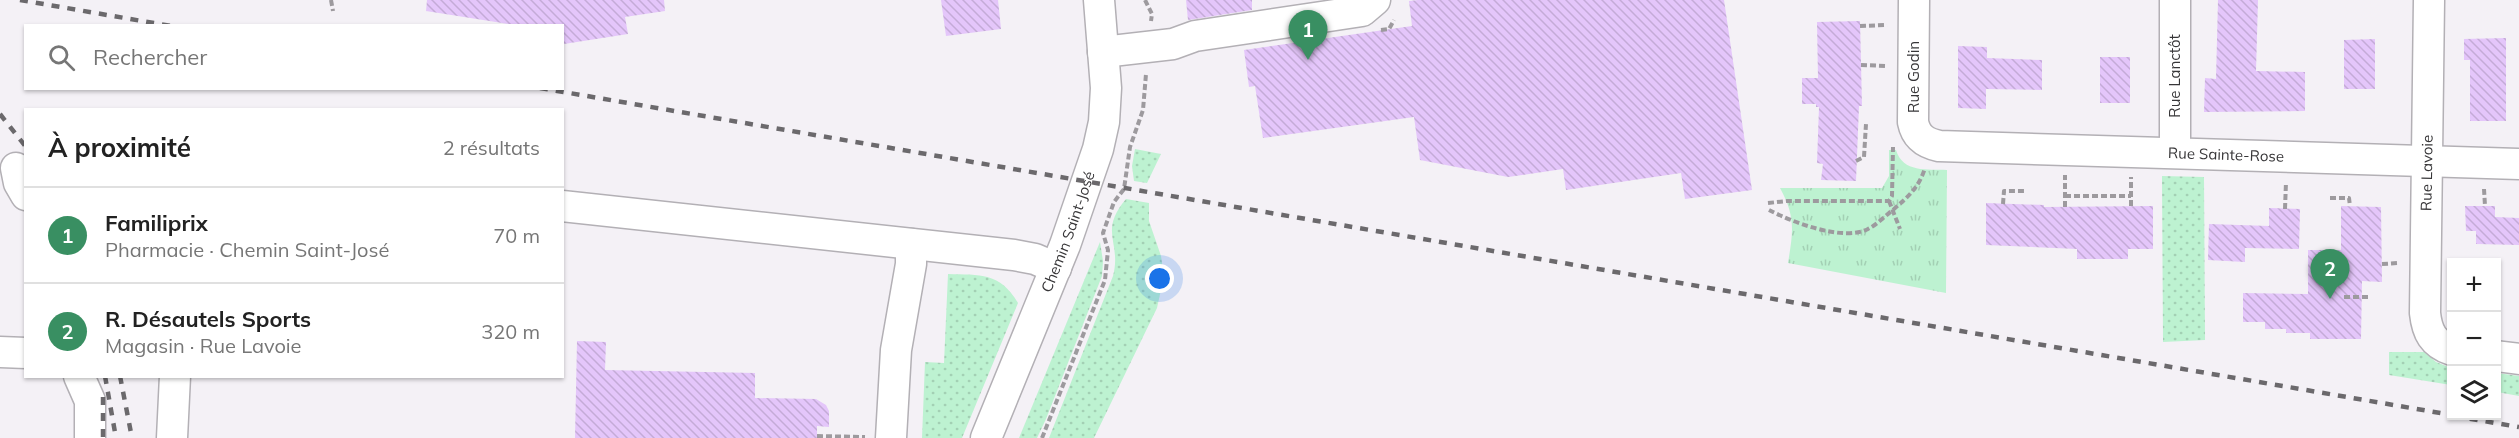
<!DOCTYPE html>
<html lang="fr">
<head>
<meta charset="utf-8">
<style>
  body { margin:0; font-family:Mulish,sans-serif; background:#f2f2f2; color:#222 }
  .controls { position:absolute; right:18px; bottom:18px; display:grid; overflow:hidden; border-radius:0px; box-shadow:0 2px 4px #0004 }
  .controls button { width:54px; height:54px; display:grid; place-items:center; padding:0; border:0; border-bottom:2px solid #e0e0e0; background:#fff; color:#222; font:30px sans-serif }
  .you { position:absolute; left:1160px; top:279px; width:21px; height:21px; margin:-15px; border:4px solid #fff; border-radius:50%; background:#1a73e8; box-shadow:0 0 0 9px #1a73e833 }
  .badge { display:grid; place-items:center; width:39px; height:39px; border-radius:50%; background:#398f62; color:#fff; font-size:20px; font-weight:700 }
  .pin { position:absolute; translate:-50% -50px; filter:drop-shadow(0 2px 3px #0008) }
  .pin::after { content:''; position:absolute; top:32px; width:21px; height:18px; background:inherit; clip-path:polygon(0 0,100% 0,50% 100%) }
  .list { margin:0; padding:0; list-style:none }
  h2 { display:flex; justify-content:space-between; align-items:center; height:78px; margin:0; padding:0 24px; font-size:26px }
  h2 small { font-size:20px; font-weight:400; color:#767676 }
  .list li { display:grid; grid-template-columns:39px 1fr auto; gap:18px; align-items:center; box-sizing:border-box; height:96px; padding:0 24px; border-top:2px solid #e0e0e0 }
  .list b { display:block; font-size:22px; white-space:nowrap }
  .list p { margin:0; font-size:20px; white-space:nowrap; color:#767676 }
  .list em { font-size:20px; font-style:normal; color:#767676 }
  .icon { flex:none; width:33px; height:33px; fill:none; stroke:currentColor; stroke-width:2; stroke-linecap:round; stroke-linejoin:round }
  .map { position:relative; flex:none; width:2519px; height:438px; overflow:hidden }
  .search { position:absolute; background:#fff; box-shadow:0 2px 4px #0004; left:24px; top:24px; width:540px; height:66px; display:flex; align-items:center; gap:15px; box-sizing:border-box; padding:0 21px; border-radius:0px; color:#767676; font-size:22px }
  .panel { position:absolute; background:#fff; box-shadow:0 2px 4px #0004; left:24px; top:108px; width:540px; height:270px; border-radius:0px }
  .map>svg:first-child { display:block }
  .grass { fill:url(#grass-dots) }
  .park { fill:url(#park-tufts) }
  .building { fill:url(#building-back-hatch) }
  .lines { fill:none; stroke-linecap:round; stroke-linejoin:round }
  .minor-casing { stroke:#b3b0b5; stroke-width:33 }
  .path { stroke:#9d9a9e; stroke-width:4; stroke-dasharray:6 3; stroke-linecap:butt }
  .minor { stroke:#fff; stroke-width:30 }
  .rail { stroke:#6b696c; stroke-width:4.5; stroke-dasharray:8 8; stroke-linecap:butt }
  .labels { text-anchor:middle; stroke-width:4.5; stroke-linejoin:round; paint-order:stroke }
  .street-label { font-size:15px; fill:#373638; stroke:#fff }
</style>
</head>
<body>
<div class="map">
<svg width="2519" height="438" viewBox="0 0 2519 438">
  <defs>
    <pattern id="grass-dots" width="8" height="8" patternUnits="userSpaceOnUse" patternTransform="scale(1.5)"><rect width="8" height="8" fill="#bdf2d1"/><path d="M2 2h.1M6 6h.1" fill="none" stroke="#a3d0b4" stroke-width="1.8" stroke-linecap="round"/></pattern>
    <pattern id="park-tufts" width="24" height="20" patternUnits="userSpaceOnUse" patternTransform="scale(1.5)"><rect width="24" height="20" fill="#bdf2d1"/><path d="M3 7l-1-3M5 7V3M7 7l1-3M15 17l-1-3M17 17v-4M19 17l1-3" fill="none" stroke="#a3d0b4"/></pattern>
    <pattern id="building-back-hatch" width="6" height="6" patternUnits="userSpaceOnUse" patternTransform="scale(1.5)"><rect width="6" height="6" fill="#e4c6fa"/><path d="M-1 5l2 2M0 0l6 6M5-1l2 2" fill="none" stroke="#c4abd7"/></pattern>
  </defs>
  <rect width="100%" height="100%" fill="#f4f1f6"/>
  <g class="grass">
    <polygon points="1135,149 1161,154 1147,183 1134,181 1132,166"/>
    <polygon points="2162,176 2204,177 2205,340 2163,342"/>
    <path d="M1126,199L1149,203V221L1161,256L1164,276L1157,308L1094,438H1049L1113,276C1122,242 1098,232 1126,199Z"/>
    <polygon points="1100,242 1103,261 1102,276 1046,419 1037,438 1019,438"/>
    <path d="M948,274C980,275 1000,272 1018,303L962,438H922L925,362L944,363Z"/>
    <polygon points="2389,352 2424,352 2436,362 2451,368 2451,385 2389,375"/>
    <polygon points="2497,373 2519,376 2519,396 2497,392"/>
  </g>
  <path class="park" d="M1889,150H1896C1903,173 1927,169 1947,170L1946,293L1788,263C1793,232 1796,217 1780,188H1882L1889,176Z"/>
  <g class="building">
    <polygon points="427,0 664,0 665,11 625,17 628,34 564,44 562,26 521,26 426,11"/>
    <polygon points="941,0 998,0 1001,29 946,36"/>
    <polygon points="1186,0 1252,0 1252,10 1188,20"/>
    <polygon points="1418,0 1724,0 1752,190 1685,199 1681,173 1566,190 1563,169 1508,177 1420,160 1414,117 1263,138 1255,86 1249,87 1244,50 1412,26 1409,1"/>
    <polygon points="2218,0 2258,0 2256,71 2305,72 2305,111 2204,112 2205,78 2216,79"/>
    <polygon points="1860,21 1862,106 1859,106 1856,181 1821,180 1823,164 1817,163 1819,107 1816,107 1816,104 1802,104 1802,78 1818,78 1817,22"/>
    <polygon points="2506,38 2506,121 2470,121 2470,60 2464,60 2464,39"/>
    <polygon points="2375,39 2375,89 2344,89 2344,40"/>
    <polygon points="1958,46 1987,47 1987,58 2042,60 2042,90 1986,89 1986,109 1958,108"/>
    <rect x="2100" y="57" width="30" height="46"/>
    <polygon points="1986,203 2044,205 2044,207 2153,206 2153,249 2128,249 2128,259 2077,259 2077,249 1986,245"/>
    <polygon points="2341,206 2381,207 2382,282 2362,281 2361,339 2310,339 2310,333 2286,333 2286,329 2265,329 2265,322 2243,322 2243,293 2308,294 2308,250 2341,250"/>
    <polygon points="2465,206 2495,206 2495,217 2519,218 2519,245 2476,244 2476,231 2466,231"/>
    <polygon points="2269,208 2300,209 2299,249 2245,248 2245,262 2208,260 2209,224 2269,226"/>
    <polygon points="577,341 606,342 605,370 755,373 755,398 816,399 826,405 829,411 829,427 817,426 817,438 575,438"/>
  </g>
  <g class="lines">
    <defs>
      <g id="minor">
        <path id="s1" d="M1914,0L1913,122C1916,137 1925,143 1939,146L2519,164"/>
        <polyline points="2175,0 2175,152"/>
        <path d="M2429,0L2425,313C2427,332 2433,344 2452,350"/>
        <polyline points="1103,52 1173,44 1195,36 1362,11 1375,0"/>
        <polyline points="16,168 19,183 26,195"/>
        <polyline points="562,206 1014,255 1035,259 1056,268"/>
        <polyline points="0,352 26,353"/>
        <polyline points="2496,356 2519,359"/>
        <polyline points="79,376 90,401 90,438"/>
        <polyline points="172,438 175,376"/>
        <polyline points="891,438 896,350 911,264 911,244"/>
        <path id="s2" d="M986,438L1065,245L1098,149L1104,122L1106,88L1099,0"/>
      </g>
    </defs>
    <use href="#minor" class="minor-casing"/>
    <g class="path">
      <polyline points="331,0 333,11"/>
      <polyline points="1145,0 1152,14 1151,21"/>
      <polyline points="1860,26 1887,25"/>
      <polyline points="1381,30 1389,29 1394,20"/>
      <polyline points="1861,65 1887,66"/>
      <polyline points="1856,161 1864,157 1866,124"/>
      <polyline points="2484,189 2485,206"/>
      <polyline points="2065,196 2131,196"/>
      <polyline points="2330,198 2349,198 2350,206"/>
      <polyline points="1889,201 1900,229"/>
      <polyline points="1768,203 1787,201 1889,201 1892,196 1893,147"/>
      <polyline points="2003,204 2004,191 2024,191"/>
      <polyline points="2131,206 2131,177"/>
      <polyline points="2065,207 2065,175"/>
      <polyline points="2285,209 2286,182"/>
      <path d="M1769,210C1792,222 1843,242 1868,229C1878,224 1886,215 1894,209C1909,196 1919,187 1925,168"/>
      <polyline points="2382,264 2399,263"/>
      <polyline points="2344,297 2371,297"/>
      <polyline points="817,436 865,437"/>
      <polyline points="1042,438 1105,280 1108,250 1103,233 1114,202 1124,189 1130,147 1143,110 1146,74"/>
    </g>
    <use href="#minor" class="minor"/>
    <g class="rail">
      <polyline points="20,0 171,26"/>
      <polyline points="540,88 2452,415"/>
      <polyline points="0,114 26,147"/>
      <polyline points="105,376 116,438"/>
      <polyline points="120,376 132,438"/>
      <polyline points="103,397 103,438"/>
      <polyline points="2454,416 2519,427"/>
    </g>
  </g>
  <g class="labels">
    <g class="street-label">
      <text transform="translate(2175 76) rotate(-90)" y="5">Rue Lanctôt</text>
      <text transform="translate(1914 77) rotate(-90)" y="5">Rue Godin</text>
      <text dy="5" stroke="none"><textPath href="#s1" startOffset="447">Rue Sainte-Rose</textPath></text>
      <text transform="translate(2427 173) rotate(-89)" y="5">Rue Lavoie</text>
      <text dy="5" stroke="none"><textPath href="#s2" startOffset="222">Chemin Saint-José</textPath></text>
    </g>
  </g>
</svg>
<div class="controls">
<button>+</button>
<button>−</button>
<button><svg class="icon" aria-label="layers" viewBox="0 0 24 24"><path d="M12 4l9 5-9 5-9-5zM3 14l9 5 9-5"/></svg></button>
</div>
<div class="you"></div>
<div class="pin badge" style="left:1308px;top:60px">1</div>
<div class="pin badge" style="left:2330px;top:299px">2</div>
<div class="search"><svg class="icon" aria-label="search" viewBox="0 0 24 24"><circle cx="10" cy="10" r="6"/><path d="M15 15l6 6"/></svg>Rechercher</div>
<section class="panel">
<h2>À proximité<small>2 résultats</small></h2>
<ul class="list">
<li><span class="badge">1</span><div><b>Familiprix</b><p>Pharmacie · Chemin Saint-José</p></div><em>70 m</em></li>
<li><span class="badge">2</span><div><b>R. Désautels Sports</b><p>Magasin · Rue Lavoie</p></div><em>320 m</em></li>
</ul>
</section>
</div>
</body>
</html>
